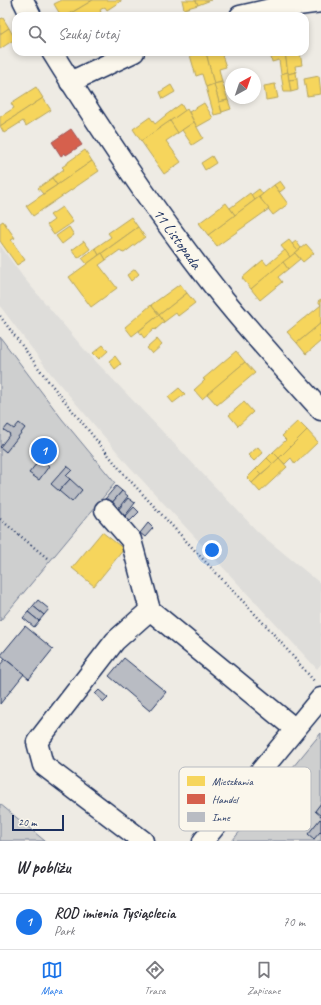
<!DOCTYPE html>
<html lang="pl">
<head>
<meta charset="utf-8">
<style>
  body { margin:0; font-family:Caveat,sans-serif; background:#f2f2f3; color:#2b2b33 }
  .compass { position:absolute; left:225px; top:68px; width:36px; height:36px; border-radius:50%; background:#fff; box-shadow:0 2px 6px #0003; rotate:40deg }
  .scale { position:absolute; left:12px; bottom:10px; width:52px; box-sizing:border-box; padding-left:4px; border:2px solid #1b2f5e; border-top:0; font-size:11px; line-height:14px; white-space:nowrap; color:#1b2f5e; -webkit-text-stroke:3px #fbf7ec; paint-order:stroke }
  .you { position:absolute; left:212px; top:550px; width:14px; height:14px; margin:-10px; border:3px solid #fff; border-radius:50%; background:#1a73e8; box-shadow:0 0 0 6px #1a73e833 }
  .badge { display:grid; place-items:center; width:26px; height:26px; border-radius:50%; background:#1a73e8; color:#fff; font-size:13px; font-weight:700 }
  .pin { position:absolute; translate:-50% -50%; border:2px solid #fff; box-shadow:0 1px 4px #0006 }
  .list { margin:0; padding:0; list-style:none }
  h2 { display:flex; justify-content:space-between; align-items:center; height:52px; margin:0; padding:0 16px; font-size:17px }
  h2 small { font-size:13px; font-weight:400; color:#7c7c81 }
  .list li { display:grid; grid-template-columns:26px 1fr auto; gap:12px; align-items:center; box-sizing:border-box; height:56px; padding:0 16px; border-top:1px solid #e1e1e2 }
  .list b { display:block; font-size:15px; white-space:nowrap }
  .list p { margin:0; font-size:13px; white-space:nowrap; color:#7c7c81 }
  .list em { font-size:13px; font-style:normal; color:#7c7c81 }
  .icon { flex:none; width:22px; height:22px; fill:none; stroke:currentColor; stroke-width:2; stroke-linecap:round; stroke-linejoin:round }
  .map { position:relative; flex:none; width:321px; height:841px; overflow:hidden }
  .search { position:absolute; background:#fff; box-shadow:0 2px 6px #0003; left:12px; right:12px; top:12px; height:44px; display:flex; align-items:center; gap:10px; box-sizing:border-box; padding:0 14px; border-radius:12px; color:#7c7c81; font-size:15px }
  .sheet { height:108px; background:#fff }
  nav { display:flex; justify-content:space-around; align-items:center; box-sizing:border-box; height:56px; border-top:1px solid #e1e1e2; background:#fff; font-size:11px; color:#7c7c81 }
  nav a { display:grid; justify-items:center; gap:2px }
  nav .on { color:#1a73e8 }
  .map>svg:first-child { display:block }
  .built { fill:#deddda }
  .green { fill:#cecfcf; stroke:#747f96 }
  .homes { fill:#f6d55c; stroke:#b4a35d }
  .shops { fill:#d6604d; stroke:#9e5152 }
  .building { fill:#b9bcc3; stroke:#1b2f5e }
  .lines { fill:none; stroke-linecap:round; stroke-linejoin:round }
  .minor-casing { stroke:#1b2f5e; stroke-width:23 }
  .path { stroke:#1b2f5e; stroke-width:2.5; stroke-dasharray:1 3; stroke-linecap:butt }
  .minor { stroke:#fbf7ec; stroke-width:20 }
  .labels { text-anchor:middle; stroke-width:4; stroke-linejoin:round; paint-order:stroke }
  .street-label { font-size:16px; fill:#1b2f5e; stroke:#fbf7ec }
  .key { fill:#fbf7ec; stroke:#b8bbc1; stroke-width:1 }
  .key-label { font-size:11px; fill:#1b2f5e }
</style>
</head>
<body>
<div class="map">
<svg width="321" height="841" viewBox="0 0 321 841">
  <rect width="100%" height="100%" fill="#eeebe4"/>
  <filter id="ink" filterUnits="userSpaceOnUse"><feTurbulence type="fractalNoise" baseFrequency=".025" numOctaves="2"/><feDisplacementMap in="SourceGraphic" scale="8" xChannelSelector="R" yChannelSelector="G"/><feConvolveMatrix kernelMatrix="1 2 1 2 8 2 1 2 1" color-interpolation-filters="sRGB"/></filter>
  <g filter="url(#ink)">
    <polygon class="built" points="0,245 23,277 84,349 258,532 321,584 321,664 317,669 130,467 51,374 0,306"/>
    <g class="green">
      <polygon points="0,337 62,419 115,483 0,621"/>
      <polygon points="321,733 321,841 232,841"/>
      <polygon points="0,804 45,841 0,841"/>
    </g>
    <g class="homes">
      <polygon points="62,0 93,0 66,16 61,16 54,4"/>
      <polygon points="93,0 121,0 121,1 107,10 105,7 100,10 101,12 94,16 66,16"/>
      <polygon points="182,0 196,0 198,5 184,9"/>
      <polygon points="196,0 211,0 198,5"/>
      <polygon points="3,18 9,28 0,34 0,19"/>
      <polygon points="9,28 15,39 0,49 0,34"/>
      <polygon points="198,52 206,52 214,84 206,87 202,74 196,76 190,55"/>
      <polygon points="206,52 221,52 226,67 219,69 222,82 214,84"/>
      <polygon points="270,52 285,52 288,72 281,74 279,60 272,62"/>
      <polygon points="285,52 300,52 302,65 295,66 296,72 288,74"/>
      <polygon points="288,72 291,92 284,92 281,74"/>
      <polygon points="296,72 297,79 289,80 288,74"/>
      <polygon points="319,76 321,94 307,96 304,79"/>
      <polygon points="297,79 298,90 291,92 289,80"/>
      <polygon points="222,82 228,100 219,102 214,84"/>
      <polygon points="214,84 222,113 214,115 206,87"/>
      <polygon points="275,84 278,98 266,100 264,86"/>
      <polygon points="171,85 175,92 163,99 160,92"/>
      <polygon points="36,87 43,98 0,126 0,117 14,108 11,103"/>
      <polygon points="43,98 51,110 26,126 23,121 4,133 0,126"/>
      <polygon points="228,100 231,109 222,112 219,102"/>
      <polygon points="204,103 213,118 197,127 189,112"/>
      <polygon points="181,104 185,111 141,141 133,129 150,117 155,124 166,115"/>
      <polygon points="187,109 194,122 178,133 170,121"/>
      <polygon points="170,121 178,133 166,141 181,162 164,174 141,141"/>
      <polygon points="194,122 203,138 192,145 182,130"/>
      <polygon points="85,150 92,161 57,185 52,178 64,169 62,167 68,163 68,162"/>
      <polygon points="212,156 216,163 205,170 201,163"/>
      <polygon points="92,161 99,171 33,216 26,206"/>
      <polygon points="52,178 57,185 43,194 38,188"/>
      <polygon points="280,181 285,188 280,192 274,185"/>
      <polygon points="274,185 288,204 273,215 259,197"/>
      <polygon points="259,189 263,194 255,200 251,195"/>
      <polygon points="250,193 255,200 235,215 230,208"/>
      <polygon points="259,197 269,209 217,246 208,235"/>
      <polygon points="226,203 235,215 208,235 199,223"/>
      <polygon points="62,207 73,222 54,235 47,225 54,220 50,215"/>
      <polygon points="131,217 138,227 99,255 95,248 111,237 108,233"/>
      <polygon points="3,221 15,238 11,240 25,260 17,265 0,241 0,223"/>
      <polygon points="69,227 74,235 62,244 56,236"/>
      <polygon points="138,227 145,237 124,253 121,252 120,250 106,260 102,253"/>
      <polygon points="289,240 298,251 290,257 281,246"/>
      <polygon points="84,241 90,249 78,258 72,250"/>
      <polygon points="296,241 301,248 298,251 292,244"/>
      <polygon points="306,244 314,253 303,262 295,253"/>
      <polygon points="95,248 99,255 87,264 82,258"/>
      <polygon points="285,250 290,257 251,289 242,278 263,260 267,265"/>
      <polygon points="102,253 106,260 99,265 117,288 91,307 69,277"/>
      <polygon points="295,253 300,259 288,269 283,262"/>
      <polygon points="283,262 288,269 278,277 282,282 260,300 251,289"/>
      <polygon points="135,269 139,274 131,281 127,275"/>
      <polygon points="180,284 187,293 159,315 151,305"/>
      <polygon points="187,293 195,303 178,316 176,313 164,322 159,315"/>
      <polygon points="321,299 321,323 297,343 287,332 304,318 304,319 321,305 318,301"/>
      <polygon points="151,305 159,315 132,336 125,327"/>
      <polygon points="159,315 164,322 155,330 154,329 144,338 139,331"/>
      <polygon points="321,323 321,334 319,336 321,339 321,341 306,354 297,343"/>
      <polygon points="157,339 162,345 152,354 147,348"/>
      <polygon points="103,345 108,351 99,359 93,353"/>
      <polygon points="236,351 245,362 202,399 194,390 205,380 203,379"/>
      <polygon points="115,356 121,364 115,369 109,361"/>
      <polygon points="245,362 255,373 217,405 207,394"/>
      <polygon points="179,388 185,394 173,403 168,397"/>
      <polygon points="244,402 253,412 238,426 229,415"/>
      <polygon points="298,421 307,430 279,458 273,452 286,440 282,436"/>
      <polygon points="307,430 318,442 295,464 291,458 285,464 279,458"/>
      <polygon points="258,447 263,453 254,461 248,455"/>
      <polygon points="273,452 279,458 273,464 267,458"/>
      <polygon points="267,458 273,464 261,474 256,469"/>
      <polygon points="279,458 287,467 260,492 252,483"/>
      <polygon points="256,469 261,474 252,483 247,478"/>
      <polygon points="102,532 124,549 94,586 72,568"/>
    </g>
    <polygon class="shops" points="71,129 82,145 66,155 65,153 61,156 52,142"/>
    <g class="building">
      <polygon points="19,423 25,428 6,452 0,447 10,434 4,430 8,425 14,429"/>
      <polygon points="40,459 49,466 39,480 29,473"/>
      <polygon points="67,466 72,470 66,476 70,479 59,491 51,484"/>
      <polygon points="70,479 82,490 72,502 59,491"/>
      <polygon points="116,486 122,491 111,504 105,499"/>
      <polygon points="122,491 128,496 117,510 111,504"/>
      <polygon points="128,498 135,503 125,516 118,510"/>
      <polygon points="134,507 139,512 130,521 125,517"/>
      <polygon points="148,523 153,528 145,537 140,533"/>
      <polygon points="38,600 49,609 44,615 33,606"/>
      <polygon points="33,606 44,615 39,621 28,612"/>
      <polygon points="28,612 39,621 34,627 23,618"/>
      <polygon points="25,626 53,649 29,679 1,655"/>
      <polygon points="124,658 166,692 150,711 109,676"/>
      <polygon points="5,659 24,674 0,704 0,665"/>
      <polygon points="99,690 108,698 104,702 95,694"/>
      <polygon points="321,803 321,816 315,811"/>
      <polygon points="320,819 321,820 321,833 320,832 314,839 308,834"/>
    </g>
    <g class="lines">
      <defs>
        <g id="minor">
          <polyline points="23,0 31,16"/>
          <polyline points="240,16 275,8 321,2"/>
          <path d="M52,52C81,99 111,144 142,189C168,226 195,263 223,298C255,337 288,374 321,410"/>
          <polyline points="70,82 134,52"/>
          <polyline points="105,510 131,540 150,610 295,729"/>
          <polyline points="143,841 43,765 37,742 115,641 150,610"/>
          <polyline points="203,841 321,698"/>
        </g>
      </defs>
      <use href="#minor" class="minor-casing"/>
      <g class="path">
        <polyline points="0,316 46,378 123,473 201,557 270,630 315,682"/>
        <polyline points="0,519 47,558"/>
      </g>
      <use href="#minor" class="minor"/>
    </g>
  </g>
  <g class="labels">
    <g class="street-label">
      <text transform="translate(178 238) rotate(54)" y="6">11 Listopada</text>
    </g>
  </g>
  <rect x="179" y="767" width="132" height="64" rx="6" class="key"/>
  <rect x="187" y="776" width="18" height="10" fill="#f6d55c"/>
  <rect x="187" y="794" width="18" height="10" fill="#d6604d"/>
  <rect x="187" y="812" width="18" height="10" fill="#b9bcc3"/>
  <g class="key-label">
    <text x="212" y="785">Mieszkania</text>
    <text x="212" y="803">Handel</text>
    <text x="212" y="821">Inne</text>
  </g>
</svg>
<svg class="compass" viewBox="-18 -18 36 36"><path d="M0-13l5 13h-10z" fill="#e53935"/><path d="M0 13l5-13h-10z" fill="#7c7c81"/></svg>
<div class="scale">20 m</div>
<div class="you"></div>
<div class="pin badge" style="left:44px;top:451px">1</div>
<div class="search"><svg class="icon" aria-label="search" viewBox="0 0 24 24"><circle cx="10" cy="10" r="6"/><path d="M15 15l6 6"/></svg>Szukaj tutaj</div>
</div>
<section class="sheet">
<h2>W pobliżu<small></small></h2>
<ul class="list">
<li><span class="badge">1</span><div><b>ROD imienia Tysiąclecia</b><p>Park</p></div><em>70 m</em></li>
</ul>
</section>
<nav>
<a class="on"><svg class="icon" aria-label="map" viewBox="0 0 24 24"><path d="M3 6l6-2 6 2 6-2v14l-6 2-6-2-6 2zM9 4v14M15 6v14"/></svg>Mapa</a>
<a><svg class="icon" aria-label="directions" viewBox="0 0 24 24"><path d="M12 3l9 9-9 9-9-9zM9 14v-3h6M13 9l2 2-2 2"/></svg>Trasa</a>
<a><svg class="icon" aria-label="saved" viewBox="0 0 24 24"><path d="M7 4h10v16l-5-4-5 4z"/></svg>Zapisane</a>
</nav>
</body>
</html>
